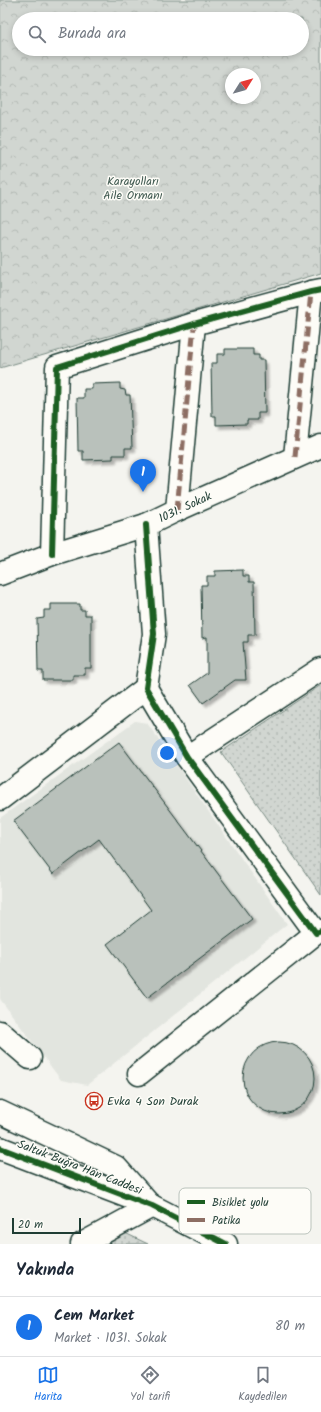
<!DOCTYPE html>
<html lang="tr">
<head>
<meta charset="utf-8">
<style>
  body { margin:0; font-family:Kalam,sans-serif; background:#f2f2f3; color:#1f2937 }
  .compass { position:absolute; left:225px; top:68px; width:36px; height:36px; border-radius:50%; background:#fff; box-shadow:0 2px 6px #0003; rotate:53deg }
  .scale { position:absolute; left:12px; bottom:10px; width:69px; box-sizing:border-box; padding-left:4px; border:2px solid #1f3d34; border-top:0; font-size:11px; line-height:14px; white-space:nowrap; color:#1f3d34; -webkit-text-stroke:3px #fdfcf7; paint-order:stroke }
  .you { position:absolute; left:167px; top:753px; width:14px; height:14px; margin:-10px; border:3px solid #fff; border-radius:50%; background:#1a73e8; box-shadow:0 0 0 6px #1a73e833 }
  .badge { display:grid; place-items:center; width:26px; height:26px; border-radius:50%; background:#1a73e8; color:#fff; font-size:13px; font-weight:700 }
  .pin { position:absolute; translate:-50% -33px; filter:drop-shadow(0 1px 2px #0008) }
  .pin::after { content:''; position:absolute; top:21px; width:14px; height:12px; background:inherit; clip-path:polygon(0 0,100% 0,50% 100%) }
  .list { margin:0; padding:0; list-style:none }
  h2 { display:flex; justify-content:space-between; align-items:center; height:52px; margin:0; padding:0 16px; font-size:17px }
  h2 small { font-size:13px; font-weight:400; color:#747a83 }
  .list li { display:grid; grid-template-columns:26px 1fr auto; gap:12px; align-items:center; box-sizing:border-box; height:60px; padding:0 16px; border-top:1px solid #e0e1e3 }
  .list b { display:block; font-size:15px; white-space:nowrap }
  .list p { margin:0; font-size:13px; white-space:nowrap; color:#747a83 }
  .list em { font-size:13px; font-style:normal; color:#747a83 }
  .icon { flex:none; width:22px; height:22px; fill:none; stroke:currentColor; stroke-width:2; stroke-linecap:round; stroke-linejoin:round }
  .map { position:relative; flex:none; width:321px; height:1244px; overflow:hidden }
  .search { position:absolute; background:#fff; box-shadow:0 2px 6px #0003; left:12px; right:12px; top:12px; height:44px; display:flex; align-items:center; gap:10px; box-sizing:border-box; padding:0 14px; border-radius:22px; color:#747a83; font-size:15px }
  .sheet { height:112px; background:#fff }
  nav { display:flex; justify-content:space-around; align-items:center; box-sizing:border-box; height:56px; border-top:1px solid #e0e1e3; background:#fff; font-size:11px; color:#747a83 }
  nav a { display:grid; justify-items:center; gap:2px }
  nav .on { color:#1a73e8 }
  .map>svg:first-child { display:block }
  .built { fill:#e2e5df }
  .forest { fill:url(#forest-crowns); stroke:#788a82; fill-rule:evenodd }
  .park { fill:url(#park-dots); stroke:#788a82 }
  .building { fill:#b9c1bb; stroke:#1f3d34; filter:url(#shadow) }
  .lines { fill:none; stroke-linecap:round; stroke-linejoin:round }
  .minor-casing { stroke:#1f3d34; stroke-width:25 }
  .minor { stroke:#fdfcf7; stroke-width:22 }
  .quiet { stroke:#8d6e63; stroke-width:5; stroke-dasharray:10 5; stroke-linecap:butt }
  .cycleway-casing { stroke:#fdfcf7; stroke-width:8 }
  .cycleway { stroke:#1b5e20; stroke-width:6 }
  .labels { text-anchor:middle; stroke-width:3; stroke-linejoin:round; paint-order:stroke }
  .park-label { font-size:12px; fill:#435c53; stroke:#fdfcf7 }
  .street-label { font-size:12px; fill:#1f3d34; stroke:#fdfcf7 }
  .poi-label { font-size:12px; fill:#1f3d34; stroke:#fdfcf7; text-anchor:start }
  .key { fill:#fdfcf7; stroke:#bac3bc; stroke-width:1 }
  .key-label { font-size:11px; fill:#1f3d34 }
</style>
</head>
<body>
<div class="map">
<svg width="321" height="1244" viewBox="0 0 321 1244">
  <defs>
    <pattern id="forest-crowns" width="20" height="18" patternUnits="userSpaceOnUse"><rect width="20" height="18" fill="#d1d6d1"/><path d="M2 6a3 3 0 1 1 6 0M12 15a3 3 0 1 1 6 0" fill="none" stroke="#b3b9b4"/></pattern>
    <pattern id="park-dots" width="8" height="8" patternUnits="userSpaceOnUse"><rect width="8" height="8" fill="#d1d6d1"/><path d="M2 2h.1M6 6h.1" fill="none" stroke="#b3b9b4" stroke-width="1.8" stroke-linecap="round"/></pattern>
    <filter id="shadow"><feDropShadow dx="3.5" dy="3.5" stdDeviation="1" flood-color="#0004"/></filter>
  </defs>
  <rect width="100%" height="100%" fill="#f4f4ef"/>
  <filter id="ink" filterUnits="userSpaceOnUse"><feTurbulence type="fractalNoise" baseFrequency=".025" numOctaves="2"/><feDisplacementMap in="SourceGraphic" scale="8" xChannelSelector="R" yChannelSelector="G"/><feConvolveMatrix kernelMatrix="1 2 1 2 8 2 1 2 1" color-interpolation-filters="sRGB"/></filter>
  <g filter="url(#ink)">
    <polygon class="built" points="135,721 147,723 287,924 87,1085 61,1080 0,999 0,818"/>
    <path class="forest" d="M0,0H321V273L0,368ZM19,19H302V49H19ZM231,74H255V98H231Z"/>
    <g class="park">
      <polygon points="321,685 321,895 221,752"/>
      <polygon points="125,1233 148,1244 108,1244"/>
    </g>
    <g class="building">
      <polygon points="225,349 253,349 253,355 259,355 259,360 264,360 265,413 258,413 258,420 247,420 247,424 216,425 216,416 212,416 211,363 217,363 217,354 225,354"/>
      <polygon points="120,383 120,389 125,390 126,395 130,395 132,448 125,448 125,455 113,455 113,459 83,460 83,451 78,451 77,398 84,398 84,389 92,389 92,384"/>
      <polygon points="243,570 243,576 249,576 249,582 254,582 255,635 248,635 248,642 243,642 246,680 235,680 203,703 190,685 207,673 207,637 202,638 201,585 207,585 207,576 215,576 215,571"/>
      <polygon points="51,604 80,604 80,610 85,610 85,615 91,615 91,668 85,668 85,675 73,675 73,680 43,680 43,671 38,671 37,619 44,618 44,610 51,610"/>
      <polygon points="119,742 252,919 147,998 107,944 151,910 99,839 53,874 13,821"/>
      <circle cx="279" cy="1078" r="36"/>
    </g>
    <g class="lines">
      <defs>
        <g id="minor">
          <polyline points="295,457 311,292"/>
          <polyline points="177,510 194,324"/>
          <polyline points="146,525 154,634 146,688 187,757 316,933"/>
          <polyline points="52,554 57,367 194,324 311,292 321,290"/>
          <polyline points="0,574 52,554 146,525 177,510 321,446"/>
          <polyline points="187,757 321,669"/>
          <polyline points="0,799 146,688"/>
          <polyline points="0,1032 30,1058"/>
          <polyline points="139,1074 316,933 321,931"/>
          <polyline points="0,1112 116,1167 149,1204"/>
          <polyline points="0,1148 152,1206 226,1244"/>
          <polyline points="82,1244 152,1206"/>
        </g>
      </defs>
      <use href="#minor" class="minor-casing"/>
      <use href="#minor" class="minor"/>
      <g class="quiet">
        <polyline points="295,457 311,292"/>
        <polyline points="177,510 194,324"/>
      </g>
      <defs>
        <g id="cycleway">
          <polyline points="146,525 154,634 146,688 187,757 316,933 321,931"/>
          <polyline points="52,554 57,367 194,324 311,292 321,290"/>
          <polyline points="0,1148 152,1206 226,1244"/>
        </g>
      </defs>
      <use href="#cycleway" class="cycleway-casing"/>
      <use href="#cycleway" class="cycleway"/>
    </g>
  </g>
  <defs>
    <symbol id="bus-ring" viewBox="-11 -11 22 22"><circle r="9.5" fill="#fdfcf7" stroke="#c8321e" stroke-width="1.5"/><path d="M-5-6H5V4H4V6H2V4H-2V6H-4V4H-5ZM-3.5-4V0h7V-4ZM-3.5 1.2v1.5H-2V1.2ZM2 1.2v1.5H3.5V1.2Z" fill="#c8321e"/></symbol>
  </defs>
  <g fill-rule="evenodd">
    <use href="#bus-ring" x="84" y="1091" width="20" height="20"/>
  </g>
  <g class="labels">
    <g class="park-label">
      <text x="133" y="185">Karayolları<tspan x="133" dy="14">Aile Ormanı</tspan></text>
    </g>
    <g class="street-label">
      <text transform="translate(185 507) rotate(-25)" y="4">1031. Sokak</text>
      <text transform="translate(80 1167) rotate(21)" y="4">Saltuk Buğra Han Caddesi</text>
    </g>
    <g class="poi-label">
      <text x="107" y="1105">Evka 4 Son Durak</text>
    </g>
  </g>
  <rect x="179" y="1188" width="132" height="46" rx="6" class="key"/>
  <rect x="187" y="1200" width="18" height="4" fill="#1b5e20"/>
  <rect x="187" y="1218" width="18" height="4" fill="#8d6e63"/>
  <g class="key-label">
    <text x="212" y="1206">Bisiklet yolu</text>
    <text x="212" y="1224">Patika</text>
  </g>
</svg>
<svg class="compass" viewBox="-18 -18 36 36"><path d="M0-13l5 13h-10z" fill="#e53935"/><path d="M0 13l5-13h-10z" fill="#747a83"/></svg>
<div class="scale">20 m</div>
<div class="you"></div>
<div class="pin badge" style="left:143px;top:492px">1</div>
<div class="search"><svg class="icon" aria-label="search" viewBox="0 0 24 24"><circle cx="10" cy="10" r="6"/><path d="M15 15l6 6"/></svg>Burada ara</div>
</div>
<section class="sheet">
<h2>Yakında<small></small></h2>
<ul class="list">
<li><span class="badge">1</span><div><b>Cem Market</b><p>Market · 1031. Sokak</p></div><em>80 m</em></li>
</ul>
</section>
<nav>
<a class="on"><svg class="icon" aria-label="map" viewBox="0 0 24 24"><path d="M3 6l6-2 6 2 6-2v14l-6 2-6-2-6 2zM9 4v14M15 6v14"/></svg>Harita</a>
<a><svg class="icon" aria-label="directions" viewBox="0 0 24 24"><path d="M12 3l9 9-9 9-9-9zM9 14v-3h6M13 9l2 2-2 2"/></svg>Yol tarifi</a>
<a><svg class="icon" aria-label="saved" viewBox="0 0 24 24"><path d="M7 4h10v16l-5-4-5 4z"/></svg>Kaydedilen</a>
</nav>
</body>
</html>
